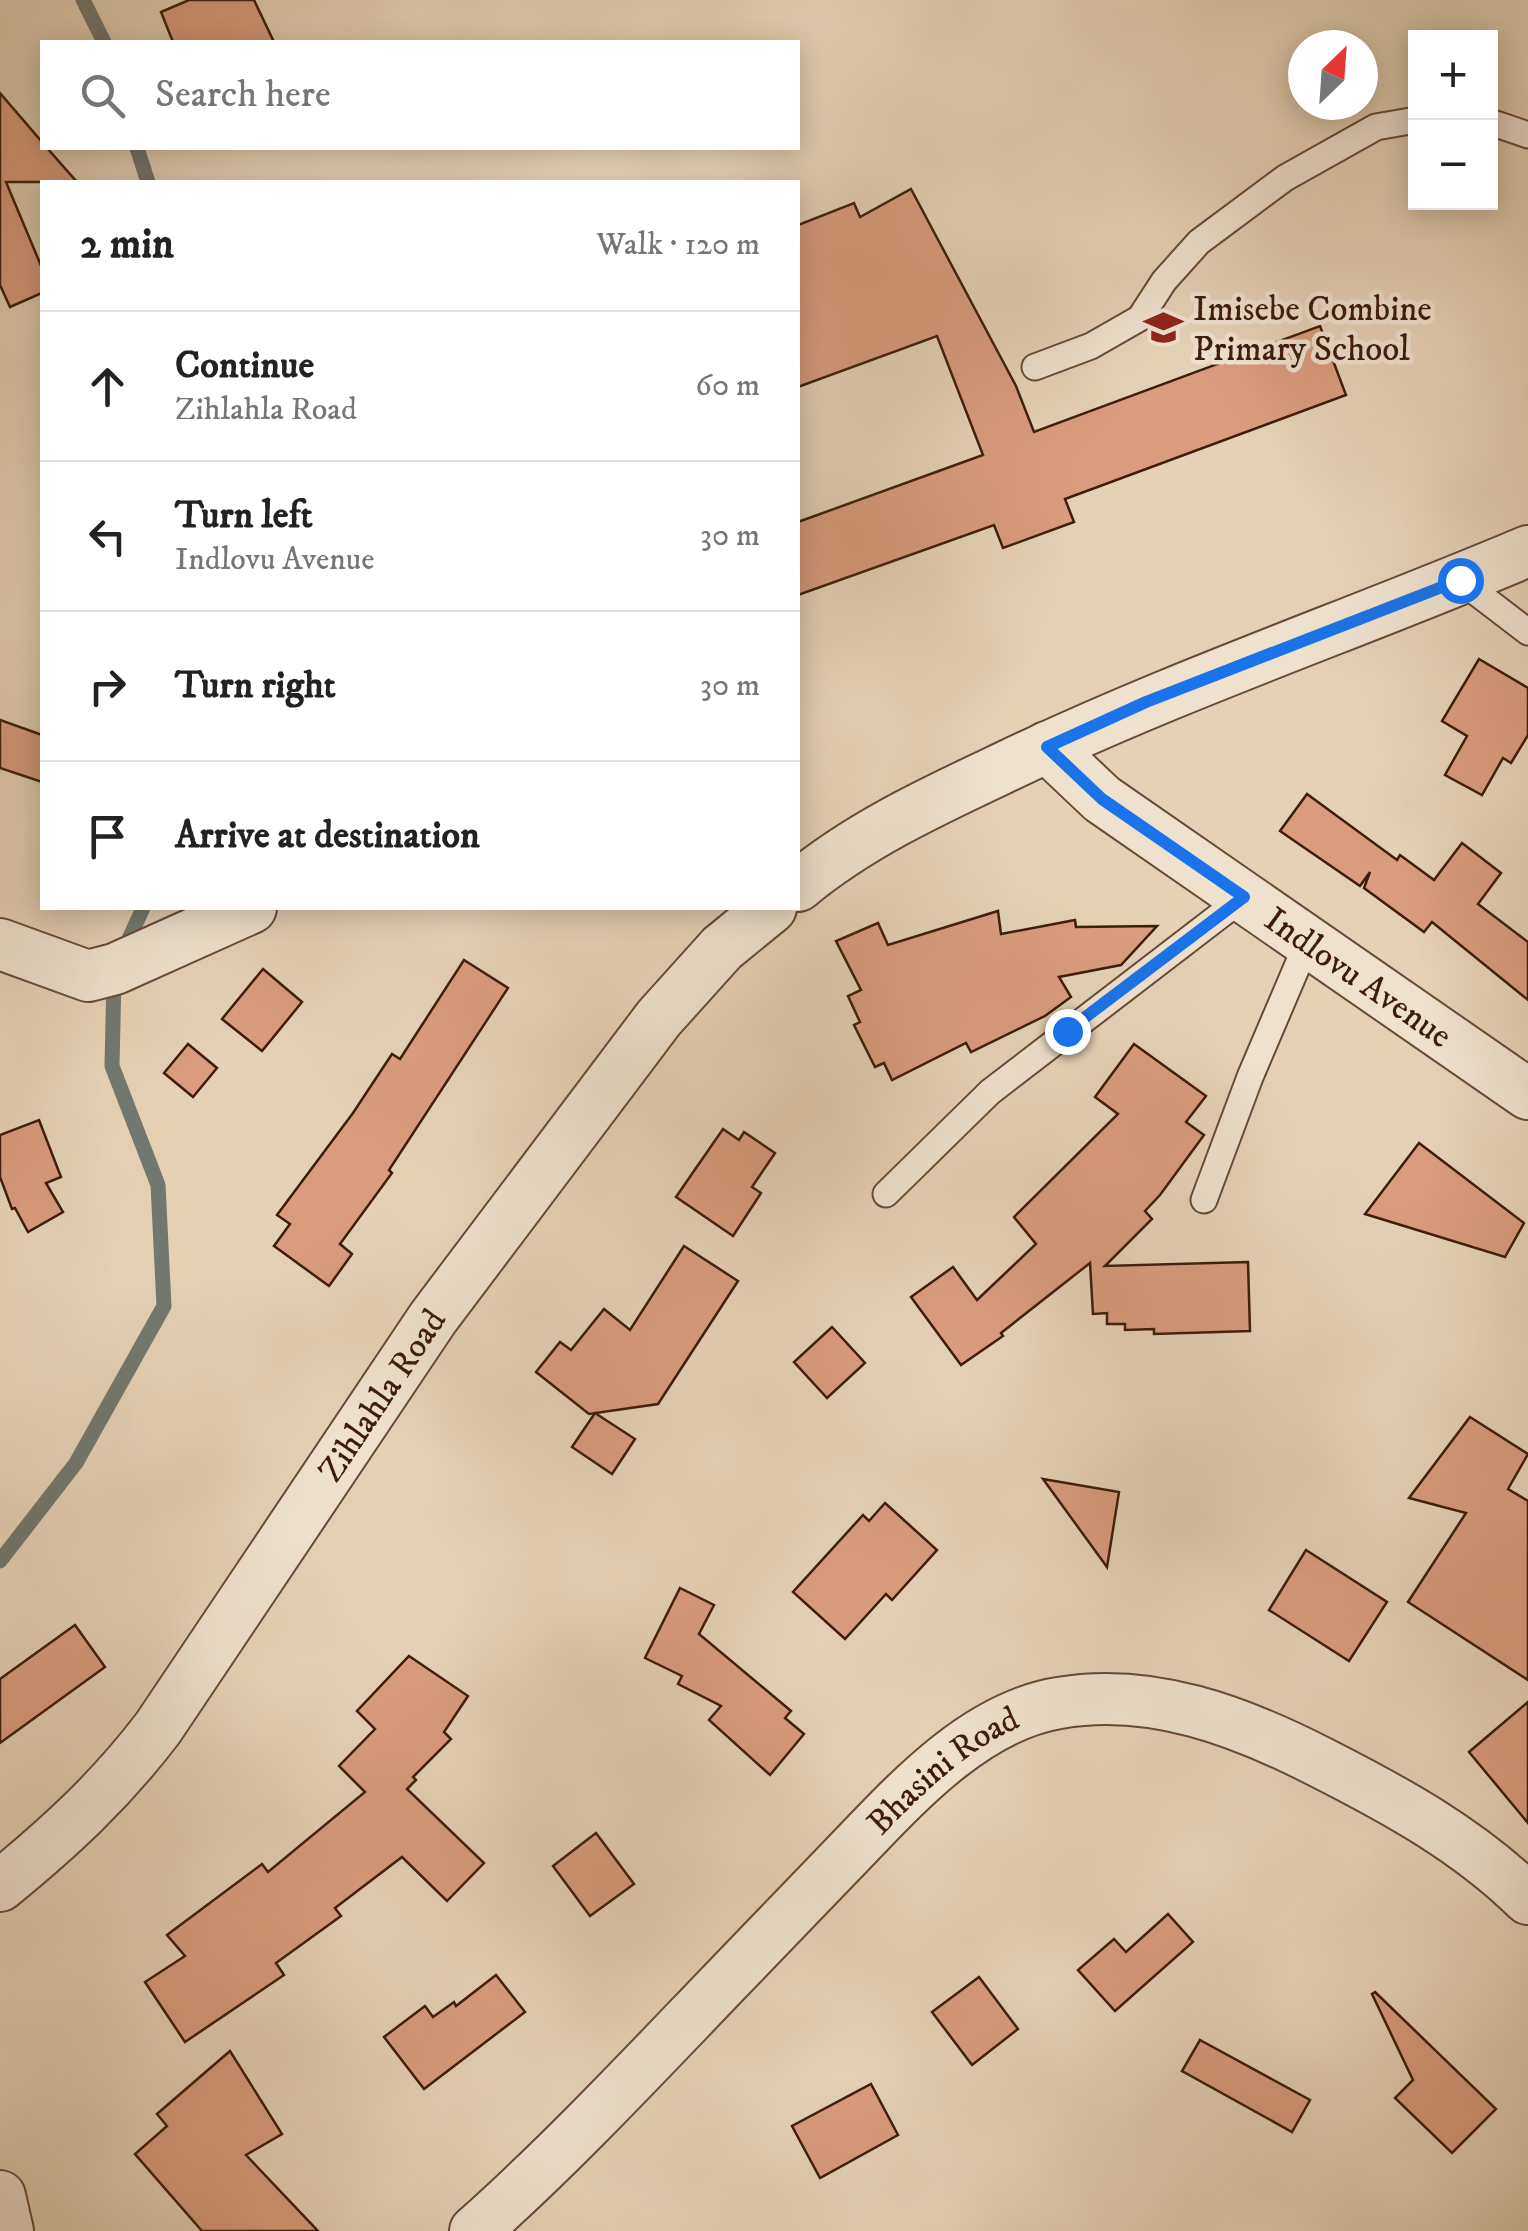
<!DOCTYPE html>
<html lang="en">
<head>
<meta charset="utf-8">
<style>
  body { margin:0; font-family:"IM FELL DW Pica",serif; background:#f6f6f6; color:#222 }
  .controls { position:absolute; right:30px; top:30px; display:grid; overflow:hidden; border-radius:0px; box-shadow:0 5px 25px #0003 }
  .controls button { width:90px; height:90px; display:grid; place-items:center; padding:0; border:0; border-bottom:2px solid #e0e0e0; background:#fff; color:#222; font:50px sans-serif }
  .compass { position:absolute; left:1288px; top:30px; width:90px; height:90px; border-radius:50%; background:#fff; box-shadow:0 5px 25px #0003; rotate:25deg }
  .stop { position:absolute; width:30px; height:30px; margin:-22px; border:8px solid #1a73e8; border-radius:50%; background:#fff }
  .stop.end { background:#1a73e8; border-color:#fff; box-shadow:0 2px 10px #0008 }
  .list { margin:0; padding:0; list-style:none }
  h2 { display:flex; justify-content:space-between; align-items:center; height:130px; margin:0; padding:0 40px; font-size:42px }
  h2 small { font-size:32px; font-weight:400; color:#767676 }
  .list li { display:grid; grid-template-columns:65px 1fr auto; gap:30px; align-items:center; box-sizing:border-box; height:150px; padding:0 40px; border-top:2px solid #e0e0e0 }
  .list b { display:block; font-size:38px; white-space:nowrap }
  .list p { margin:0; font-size:32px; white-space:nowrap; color:#767676 }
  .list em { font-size:32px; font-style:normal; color:#767676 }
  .icon { flex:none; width:55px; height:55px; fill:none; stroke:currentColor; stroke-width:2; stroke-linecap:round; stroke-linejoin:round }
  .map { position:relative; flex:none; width:1528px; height:2231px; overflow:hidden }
  .search { position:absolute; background:#fff; box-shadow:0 5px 25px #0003; left:40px; top:40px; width:760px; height:110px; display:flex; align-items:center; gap:25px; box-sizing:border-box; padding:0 35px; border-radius:0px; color:#767676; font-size:38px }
  .panel { position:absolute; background:#fff; box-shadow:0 5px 25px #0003; left:40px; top:180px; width:760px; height:730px; border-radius:0px }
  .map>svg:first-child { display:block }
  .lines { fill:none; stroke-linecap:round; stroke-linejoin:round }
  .stream { stroke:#727870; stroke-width:15 }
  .building { fill:#da9c7d; stroke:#3d1c0b; stroke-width:2.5 }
  .lane-casing { stroke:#674a36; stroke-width:29 }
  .street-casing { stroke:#674a36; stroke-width:54 }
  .lane { stroke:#eee2cf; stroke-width:25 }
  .street { stroke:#eee2cf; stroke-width:50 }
  .route { stroke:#1a73e8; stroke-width:12 }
  .labels { text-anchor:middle; stroke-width:9; stroke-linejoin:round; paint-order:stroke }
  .poi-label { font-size:35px; fill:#3d1c0b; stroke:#eee2cf; text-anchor:start }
  .street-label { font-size:35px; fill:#3d1c0b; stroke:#eee2cf }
</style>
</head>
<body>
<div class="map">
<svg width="1528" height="2231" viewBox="0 0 1528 2231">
  <rect width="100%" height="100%" fill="#e5d2b5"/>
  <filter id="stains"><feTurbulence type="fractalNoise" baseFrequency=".002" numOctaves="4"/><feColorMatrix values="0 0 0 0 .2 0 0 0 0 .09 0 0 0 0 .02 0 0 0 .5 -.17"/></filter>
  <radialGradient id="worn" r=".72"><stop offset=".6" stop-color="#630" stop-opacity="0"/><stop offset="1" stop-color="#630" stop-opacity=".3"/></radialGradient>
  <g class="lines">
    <g class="stream">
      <polyline points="83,0 104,42"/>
      <polyline points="137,148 148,182"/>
      <polyline points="123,952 143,908"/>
      <polyline points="0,1561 76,1463 164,1306 158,1185 112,1066 114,978"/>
    </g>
  </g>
  <g class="building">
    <polygon points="189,0 254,0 274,42 173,42 161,12"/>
    <polygon points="0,93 42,142 42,148 47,148 77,182 6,182 42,268 42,293 10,307 0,285"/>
    <polygon points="911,189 1016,386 1034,432 1320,326 1346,395 1065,499 1074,522 1003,548 994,525 798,595 798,522 983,455 937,336 798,387 798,225 854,203 860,217"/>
    <polygon points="1479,659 1528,688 1528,735 1511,763 1503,758 1482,795 1445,775 1467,736 1442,721"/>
    <polygon points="0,720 42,735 42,782 0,768"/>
    <polygon points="1307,794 1397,860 1400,855 1434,880 1462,843 1501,873 1478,904 1528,942 1528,1000 1432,922 1424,932 1364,888 1370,872 1360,886 1280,831"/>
    <polygon points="998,911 1001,934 1075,920 1076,927 1157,926 1121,965 1059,977 1071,997 1045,1016 971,1052 966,1043 892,1080 884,1063 875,1067 854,1025 860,1022 848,996 861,990 836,941 878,923 888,945"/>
    <polygon points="464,960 508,988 389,1170 392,1173 340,1244 352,1254 329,1286 274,1246 290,1224 277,1215 353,1113 392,1054 400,1059"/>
    <polygon points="263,969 302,1002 262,1051 222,1019"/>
    <polygon points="188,1044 217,1068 193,1097 164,1073"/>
    <polygon points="1134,1044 1206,1096 1186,1122 1204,1135 1160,1195 1145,1211 1152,1219 1105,1266 1248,1262 1250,1331 1154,1334 1154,1329 1125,1330 1125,1324 1107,1324 1107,1313 1093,1314 1090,1263 1001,1333 1003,1336 961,1365 911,1297 953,1267 977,1300 1036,1244 1014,1217 1118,1114 1095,1097"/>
    <polygon points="39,1120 61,1177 46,1183 63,1212 28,1232 15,1208 12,1209 0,1177 0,1135"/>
    <polygon points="723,1129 739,1140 744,1132 775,1153 752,1187 761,1193 733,1236 676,1197"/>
    <polygon points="1419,1143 1524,1223 1505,1257 1365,1214"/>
    <polygon points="684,1246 738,1281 658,1404 589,1414 536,1372 560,1342 571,1350 604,1309 630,1330"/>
    <polygon points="832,1327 865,1363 827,1398 794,1362"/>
    <polygon points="595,1413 635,1439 612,1474 572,1447"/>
    <polygon points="1470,1417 1528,1454 1508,1489 1528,1501 1528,1680 1408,1602 1466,1513 1409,1498"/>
    <polygon points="1043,1479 1119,1492 1107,1567"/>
    <polygon points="885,1503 937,1550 892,1600 886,1594 845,1639 793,1592 863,1515 869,1521"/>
    <polygon points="1306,1550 1387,1602 1349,1661 1269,1610"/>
    <polygon points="680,1588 714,1605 699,1634 791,1711 785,1718 804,1734 770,1775 709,1720 721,1706 678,1684 682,1676 645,1658"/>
    <polygon points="75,1625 105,1667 0,1743 0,1679"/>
    <polygon points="409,1656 468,1696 444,1732 451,1739 413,1777 416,1780 407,1789 484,1863 447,1901 402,1857 335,1908 341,1916 276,1963 284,1975 185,2042 145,1982 185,1956 167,1935 262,1864 268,1872 365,1792 339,1766 375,1729 357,1711"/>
    <polygon points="1528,1702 1528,1823 1469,1752"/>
    <polygon points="596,1833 634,1884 590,1916 553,1866"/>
    <polygon points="1168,1914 1193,1942 1115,2011 1078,1970 1114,1939 1126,1952"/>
    <polygon points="496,1975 525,2012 424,2089 384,2037 425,2006 433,2017 454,2002 456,2006"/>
    <polygon points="979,1977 1018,2029 972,2065 932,2012"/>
    <polygon points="1375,1992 1496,2109 1452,2153 1395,2098 1413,2080 1372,1994"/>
    <polygon points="1200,2040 1310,2100 1292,2132 1182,2071"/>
    <polygon points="230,2051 282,2134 246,2155 318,2231 202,2231 135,2154 167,2126 157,2114"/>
    <polygon points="871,2084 898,2135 820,2178 792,2126"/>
  </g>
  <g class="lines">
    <defs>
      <g id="lane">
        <polyline points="1490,122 1528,135"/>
        <polyline points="1035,367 1091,346 1140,318 1164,281 1199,242 1285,178 1376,127 1416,120"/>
        <polyline points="1460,580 1528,632"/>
        <polyline points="886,1194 990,1092 1244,897"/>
        <polyline points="1204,1200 1250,1077 1308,941"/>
      </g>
      <g id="street">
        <path id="s1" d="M1047,747L1102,799L1528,1094"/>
        <path d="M798,886C858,836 931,802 1001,769C1173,686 1353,625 1528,551"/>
        <polyline points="0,944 88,976 115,969 251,908"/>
        <path id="s2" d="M0,1886C61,1836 110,1791 158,1728L433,1318L659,1018L722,948L771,908"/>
        <polyline points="0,2196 8,2231"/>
        <path id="s3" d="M475,2231C567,2149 652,2057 737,1969C772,1933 807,1896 842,1860C901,1799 972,1717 1059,1703C1151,1687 1240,1721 1320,1762C1395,1800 1468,1840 1528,1899"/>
      </g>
    </defs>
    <use href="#lane" class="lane-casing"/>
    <use href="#street" class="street-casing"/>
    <use href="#lane" class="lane"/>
    <use href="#street" class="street"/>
  </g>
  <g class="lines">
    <polyline class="route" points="1067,1031 1244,897 1102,799 1047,747 1146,702 1460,580"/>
  </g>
  <defs>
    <symbol id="school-bare" viewBox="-9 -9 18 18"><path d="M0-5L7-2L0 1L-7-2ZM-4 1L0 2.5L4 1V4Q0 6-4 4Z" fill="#8f2418" stroke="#eee2cf" stroke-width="2.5" paint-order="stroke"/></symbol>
  </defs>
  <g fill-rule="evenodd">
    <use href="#school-bare" x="1136" y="300" width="55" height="55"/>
  </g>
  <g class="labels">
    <g class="poi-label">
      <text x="1193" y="320">Imisebe Combine<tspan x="1193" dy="40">Primary School</tspan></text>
    </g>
    <g class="street-label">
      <text dy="12" stroke="none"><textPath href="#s1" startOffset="388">Indlovu Avenue</textPath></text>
      <text dy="12" stroke="none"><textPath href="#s2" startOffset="625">Zihlahla Road</textPath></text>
      <text dy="12" stroke="none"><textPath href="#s3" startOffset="658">Bhasini Road</textPath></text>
    </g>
  </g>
  <rect width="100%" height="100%" filter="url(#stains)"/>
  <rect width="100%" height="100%" fill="url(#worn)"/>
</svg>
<div class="controls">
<button>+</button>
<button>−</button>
</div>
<svg class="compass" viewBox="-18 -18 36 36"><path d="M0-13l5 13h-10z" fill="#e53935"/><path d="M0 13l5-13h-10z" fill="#767676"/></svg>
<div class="stop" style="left:1460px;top:580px"></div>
<div class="stop end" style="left:1067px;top:1031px"></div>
<div class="search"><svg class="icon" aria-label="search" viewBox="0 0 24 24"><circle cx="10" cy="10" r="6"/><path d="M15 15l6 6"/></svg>Search here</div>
<section class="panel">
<h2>2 min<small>Walk · 120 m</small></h2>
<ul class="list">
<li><svg class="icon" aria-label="ahead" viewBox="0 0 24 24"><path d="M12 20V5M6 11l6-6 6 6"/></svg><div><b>Continue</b><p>Zihlahla Road</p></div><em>60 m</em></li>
<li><svg class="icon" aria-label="left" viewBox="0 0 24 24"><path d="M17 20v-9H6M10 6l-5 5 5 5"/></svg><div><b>Turn left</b><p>Indlovu Avenue</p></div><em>30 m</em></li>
<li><svg class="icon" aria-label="right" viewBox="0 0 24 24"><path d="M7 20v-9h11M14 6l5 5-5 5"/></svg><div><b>Turn right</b></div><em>30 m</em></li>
<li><svg class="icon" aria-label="arrive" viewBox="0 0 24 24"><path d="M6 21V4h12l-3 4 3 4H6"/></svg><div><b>Arrive at destination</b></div></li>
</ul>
</section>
</div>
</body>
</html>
